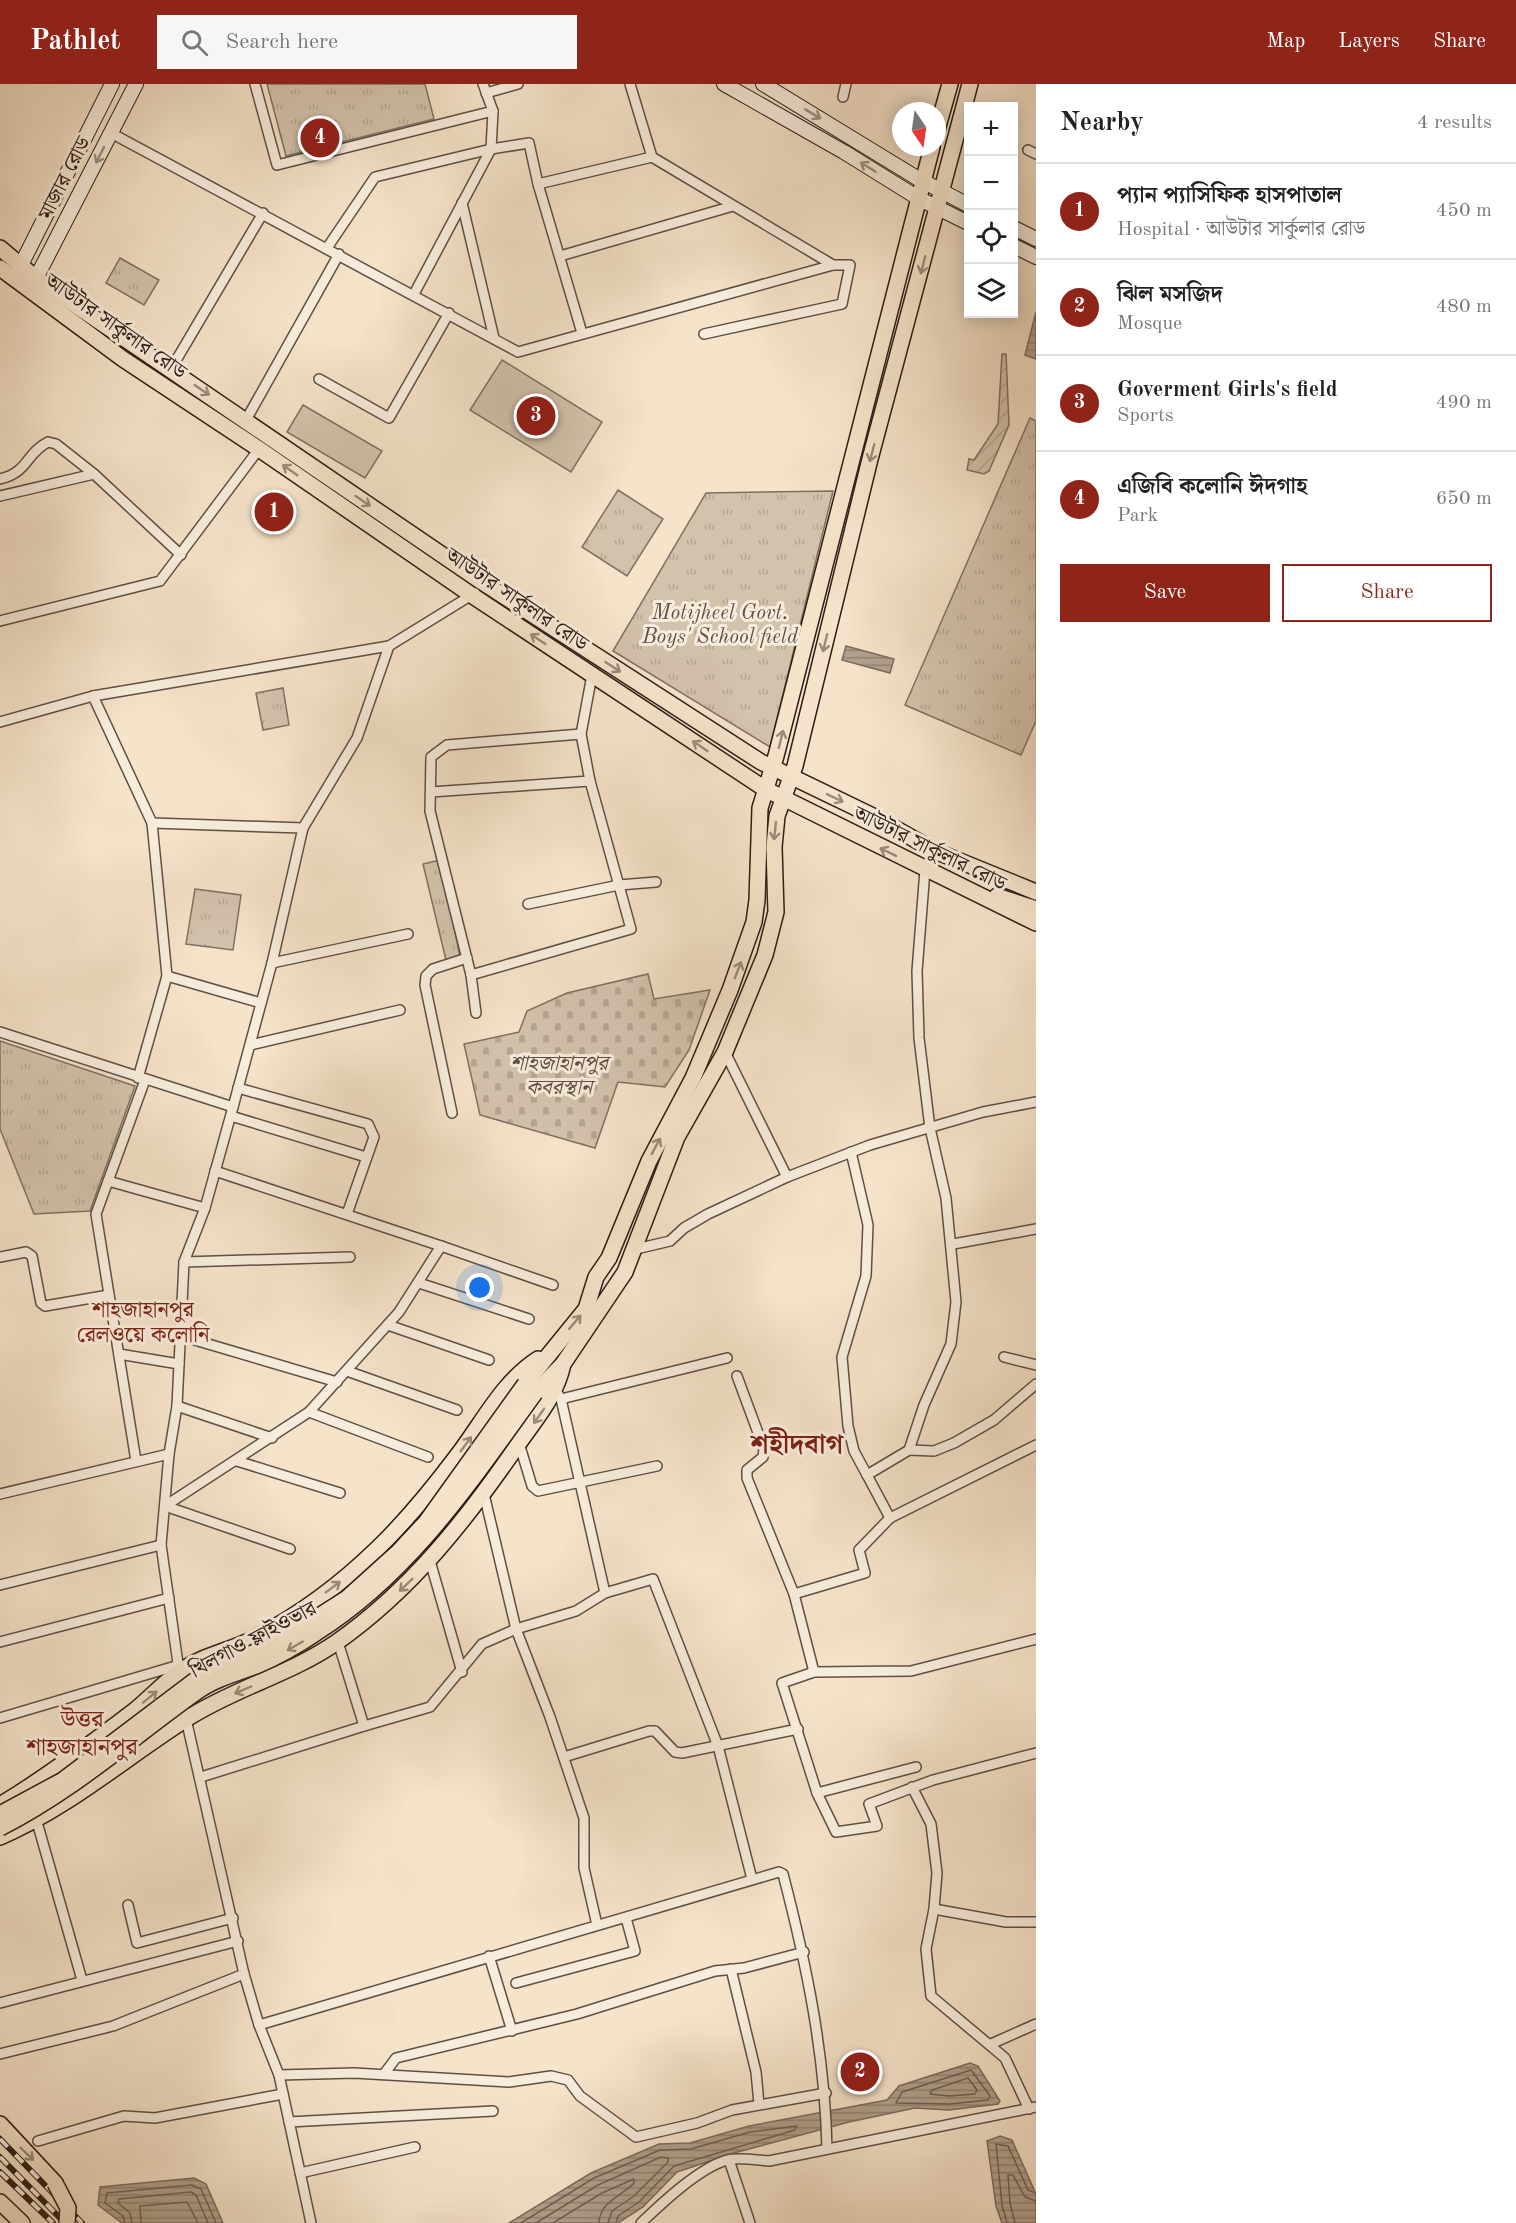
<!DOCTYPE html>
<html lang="en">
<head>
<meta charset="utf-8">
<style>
  body { margin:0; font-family:"Old Standard TT","Noto Serif Bengali",serif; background:#f6f6f6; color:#222 }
  .controls { position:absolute; right:18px; top:18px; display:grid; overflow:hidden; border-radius:0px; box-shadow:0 3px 15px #0003 }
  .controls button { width:54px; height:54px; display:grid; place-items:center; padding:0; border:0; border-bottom:2px solid #e0e0e0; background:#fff; color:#222; font:30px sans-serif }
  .compass { position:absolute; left:892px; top:18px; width:54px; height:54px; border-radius:50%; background:#fff; box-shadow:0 3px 15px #0003; rotate:167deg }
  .you { position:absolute; left:480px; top:1204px; width:21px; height:21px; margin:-15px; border:4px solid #fff; border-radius:50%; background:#1a73e8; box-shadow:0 0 0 9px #1a73e833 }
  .badge { display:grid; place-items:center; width:39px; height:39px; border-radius:50%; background:#8f2418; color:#fff; font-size:20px; font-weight:700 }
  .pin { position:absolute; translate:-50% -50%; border:3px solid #fff; box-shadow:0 2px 6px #0006 }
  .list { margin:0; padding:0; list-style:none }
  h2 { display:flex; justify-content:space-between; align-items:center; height:78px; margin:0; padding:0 24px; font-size:26px }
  h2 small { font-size:20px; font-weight:400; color:#767676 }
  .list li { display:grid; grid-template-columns:39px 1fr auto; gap:18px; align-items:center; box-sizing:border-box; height:96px; padding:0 24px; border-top:2px solid #e0e0e0 }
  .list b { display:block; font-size:22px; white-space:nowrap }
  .list p { margin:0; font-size:20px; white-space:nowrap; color:#767676 }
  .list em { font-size:20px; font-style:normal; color:#767676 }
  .actions { display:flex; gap:12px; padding:18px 24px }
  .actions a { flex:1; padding:14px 0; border:2px solid #8f2418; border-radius:0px; text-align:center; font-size:21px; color:#8f2418 }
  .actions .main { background:#8f2418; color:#fff }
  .icon { flex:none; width:33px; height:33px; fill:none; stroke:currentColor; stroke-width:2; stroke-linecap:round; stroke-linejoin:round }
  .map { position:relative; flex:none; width:1036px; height:2139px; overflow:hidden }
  header { display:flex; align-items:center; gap:36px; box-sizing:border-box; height:84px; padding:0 30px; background:#8f2418; color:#fff }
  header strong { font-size:28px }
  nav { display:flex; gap:33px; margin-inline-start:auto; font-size:21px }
  .search { width:420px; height:54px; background:#f6f6f6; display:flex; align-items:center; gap:15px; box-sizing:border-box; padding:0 21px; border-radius:0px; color:#767676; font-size:22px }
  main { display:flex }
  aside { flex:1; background:#fff }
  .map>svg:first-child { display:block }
  .grass { fill:url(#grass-tufts); stroke:#807062; stroke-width:1.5 }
  .cemetery { fill:url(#cemetery-stones); stroke:#807062; stroke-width:1.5 }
  .garden { fill:url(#garden-furrows); stroke:#807062; stroke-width:1.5 }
  .pitch { fill:#d3c2ac; stroke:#807062; stroke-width:1.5 }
  .water { fill:url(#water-rules); stroke:#7c6c5e; stroke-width:1.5 }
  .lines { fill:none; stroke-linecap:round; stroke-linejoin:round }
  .shore { stroke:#6f5f52; stroke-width:1.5 }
  .street-casing { stroke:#5f4f44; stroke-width:12 }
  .secondary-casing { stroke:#2d1e17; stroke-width:16 }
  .primary-casing { stroke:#2d1e17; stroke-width:18 }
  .street { stroke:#f8eddd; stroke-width:9 }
  .secondary { stroke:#f8eddd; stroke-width:14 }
  .primary { stroke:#f5e3ca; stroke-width:15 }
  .rail-casing { stroke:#2d1e17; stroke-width:6 }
  .rail { stroke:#f8eddd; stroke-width:4; stroke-dasharray:11; stroke-linecap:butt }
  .primary-bridge-casing { stroke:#2d1e17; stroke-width:18; stroke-linecap:butt }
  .primary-bridge { stroke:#f5e3ca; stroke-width:15 }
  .oneway { stroke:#9d9084 }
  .oneway2 { stroke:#9b8a79 }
  .labels { text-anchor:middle; stroke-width:6; stroke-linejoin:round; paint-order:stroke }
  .street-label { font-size:21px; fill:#2d1e17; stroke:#f8eddd }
  .park-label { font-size:21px; font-style:italic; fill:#5f4f44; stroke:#f8eddd }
  .neighbourhood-label { font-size:22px; fill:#7a1f14; stroke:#f8eddd }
  .quarter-label { font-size:24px; fill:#7a1f14; stroke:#f8eddd }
  .district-label { font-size:27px; font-weight:bold; fill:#7a1f14; stroke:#f8eddd }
</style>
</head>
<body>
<header>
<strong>Pathlet</strong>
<div class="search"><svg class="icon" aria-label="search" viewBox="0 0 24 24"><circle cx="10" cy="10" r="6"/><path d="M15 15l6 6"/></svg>Search here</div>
<nav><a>Map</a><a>Layers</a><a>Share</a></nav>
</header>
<main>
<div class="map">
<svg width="1036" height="2139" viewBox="0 0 1036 2139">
  <defs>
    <pattern id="grass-tufts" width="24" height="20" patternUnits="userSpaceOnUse" patternTransform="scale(1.5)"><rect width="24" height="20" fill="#d3c2ac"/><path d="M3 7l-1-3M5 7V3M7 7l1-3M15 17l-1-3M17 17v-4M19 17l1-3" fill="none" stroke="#b5a693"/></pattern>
    <pattern id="cemetery-stones" width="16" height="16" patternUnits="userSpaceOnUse" patternTransform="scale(1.5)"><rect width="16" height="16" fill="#d3c2ac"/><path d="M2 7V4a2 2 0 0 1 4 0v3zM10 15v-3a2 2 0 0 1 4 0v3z" fill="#b5a693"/></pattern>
    <pattern id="garden-furrows" width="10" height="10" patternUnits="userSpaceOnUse" patternTransform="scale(1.5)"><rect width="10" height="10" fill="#d3c2ac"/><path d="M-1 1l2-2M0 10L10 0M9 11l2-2" fill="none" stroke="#b5a693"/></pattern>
    <pattern id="water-rules" width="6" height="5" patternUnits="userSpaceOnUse" patternTransform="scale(1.5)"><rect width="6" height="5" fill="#b1a08d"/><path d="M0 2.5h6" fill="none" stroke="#908272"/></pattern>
  </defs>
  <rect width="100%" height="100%" fill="#f5e3ca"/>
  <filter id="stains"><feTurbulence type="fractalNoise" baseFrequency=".00333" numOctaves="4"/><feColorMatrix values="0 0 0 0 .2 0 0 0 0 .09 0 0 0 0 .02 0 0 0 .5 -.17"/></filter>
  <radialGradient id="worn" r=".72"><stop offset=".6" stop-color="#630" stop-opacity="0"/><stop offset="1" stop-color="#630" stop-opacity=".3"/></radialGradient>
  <g class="grass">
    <polygon points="267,0 425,0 434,35 286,72"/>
    <polygon points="120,174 159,196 144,221 106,199"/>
    <polygon points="1030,334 1036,337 1036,637 1021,671 905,621"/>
    <polygon points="618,406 663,435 627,492 582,463"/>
    <polygon points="833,407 770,663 613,567 706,409"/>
    <polygon points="283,604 289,641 263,646 256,609"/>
    <polygon points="440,776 460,872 446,876 423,780"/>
    <polygon points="195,805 241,811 233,866 186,860"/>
    <polygon points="0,957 135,1002 90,1127 34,1130 0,1045"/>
  </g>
  <polygon class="cemetery" points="648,890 654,915 710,906 689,966 665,1003 618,998 595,1064 480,1031 464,960 519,948 527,927 567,909"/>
  <polygon class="garden" points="1002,270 1006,270 1009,341 989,387 984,390 967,386 969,375 974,376 998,340"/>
  <g class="pitch">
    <polygon points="502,276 602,338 571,388 470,326"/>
    <polygon points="303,321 382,367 365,394 287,348"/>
  </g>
  <g class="water">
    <polygon points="1036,228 1036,275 1025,271"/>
    <polygon points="846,562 894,575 890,589 842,576"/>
    <polygon points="970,1979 978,1982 1000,2017 998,2020 949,2026 915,2024 849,2038 734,2069 677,2088 643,2123 618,2139 509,2139 591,2089 659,2060 690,2059 749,2042 887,2016 899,2002"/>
    <polygon points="1000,2052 1012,2056 1036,2110 1036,2139 1002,2139 996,2122 987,2057"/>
    <polygon points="194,2094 206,2100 223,2139 122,2139 98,2121 100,2103"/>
  </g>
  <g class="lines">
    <g class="shore">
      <polygon points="971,1986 990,2012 988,2016 950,2020 896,2019 902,2008"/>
      <polygon points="968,1994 977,2006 975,2010 949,2012 930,2010 932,2006"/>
      <polyline points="125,2139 123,2132 105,2119 107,2109 192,2101 201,2105 216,2139"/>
      <polyline points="132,2139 130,2129 118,2119 119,2115 191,2108 196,2111 208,2139"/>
      <polyline points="141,2139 140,2122 187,2118 198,2139"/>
      <polyline points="521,2139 594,2094 660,2066 691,2065 750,2048 797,2042 795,2046 674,2082 639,2118 618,2132 616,2139"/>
      <polyline points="536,2139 598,2101 661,2073 668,2074 668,2078 634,2112 612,2127 608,2139"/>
      <path d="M553,2139L602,2109L634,2095V2099C621,2113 600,2117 599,2139"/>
      <polyline points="1007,2139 1002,2121 996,2060 1008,2062 1028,2106 1036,2109"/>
      <polyline points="1015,2139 1010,2119 1008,2091 1013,2091 1025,2113 1036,2117"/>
    </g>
    <defs>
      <g id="street">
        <polyline points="255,0 277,81 493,27"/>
        <polyline points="483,0 493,27 491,65 529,59 538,100 582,249"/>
        <polyline points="630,0 652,73"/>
        <polyline points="486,9 518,0"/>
        <polyline points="843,13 846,0"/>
        <polyline points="111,49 518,268 833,181 652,73 538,100"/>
        <polyline points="1028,66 1036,70"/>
        <polyline points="462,119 494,254"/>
        <polyline points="327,164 375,93 491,65"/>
        <polyline points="560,172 733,122"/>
        <polyline points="414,210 491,65"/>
        <polyline points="704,250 842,220 850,181 833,181"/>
        <polyline points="171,285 263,129"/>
        <polyline points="319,295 389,334 449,229"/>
        <polyline points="246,336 339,170"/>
        <path d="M0,395C29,388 25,370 48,358L56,360L94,390L181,471"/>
        <polyline points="0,412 94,390"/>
        <polyline points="0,537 160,497 259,365"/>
        <polyline points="93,612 152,739 167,892"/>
        <polyline points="0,638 93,612 389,562"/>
        <polygon points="581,650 590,697 631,845 471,891 430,727 431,673 447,661"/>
        <polyline points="581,650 592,591"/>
        <polyline points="431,708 590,697"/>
        <polyline points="152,739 303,744"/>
        <polyline points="925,786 917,887 919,954 930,1044 946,1114 956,1218 951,1260 924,1321 909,1366 867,1391 890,1434 1036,1361"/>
        <polyline points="528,820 619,801 656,798"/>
        <polyline points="272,879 408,850"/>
        <polyline points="471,891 476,929"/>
        <polyline points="0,948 233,1023"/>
        <polyline points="250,961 400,926"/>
        <polyline points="725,968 787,1093"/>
        <polyline points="138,994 167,892 261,919"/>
        <polyline points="238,1004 368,1040 374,1053 347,1130"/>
        <polyline points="452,1029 425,901 426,892 433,885 467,874"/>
        <polyline points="231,1032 366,1073"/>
        <polyline points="851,1068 868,1141 866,1192 842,1273 848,1342 854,1367 867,1391"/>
        <polyline points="215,1087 441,1162"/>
        <polyline points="108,1097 205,1124"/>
        <polyline points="953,1160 1036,1145"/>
        <polyline points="636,1165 670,1157 684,1144 708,1130 787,1093 870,1061 983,1028 1036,1018"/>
        <polyline points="0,1173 26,1168 32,1172 41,1219 45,1222 109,1211"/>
        <polyline points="184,1178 350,1173"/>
        <polyline points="419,1199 529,1235"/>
        <polyline points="388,1241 489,1276"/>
        <polyline points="181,1252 337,1298"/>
        <polyline points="119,1270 179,1280"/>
        <polyline points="1004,1273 1036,1281"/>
        <polyline points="347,1287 457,1326"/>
        <polyline points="737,1292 764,1365 763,1373 747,1386 747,1394 794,1510 814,1588"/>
        <polyline points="556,1307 561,1315 605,1509"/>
        <polyline points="561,1315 727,1274"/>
        <polyline points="177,1322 272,1354"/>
        <polyline points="309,1328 428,1373"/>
        <polyline points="519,1359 532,1402 538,1407 657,1382"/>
        <polyline points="909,1366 934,1367 954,1359 994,1336 1036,1300"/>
        <polyline points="136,1377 96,1130 145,996"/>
        <polyline points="237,1377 340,1409"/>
        <polyline points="0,1410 169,1370"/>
        <polyline points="484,1410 516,1545 550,1633 584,1734 584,1784 597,1841"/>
        <polyline points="290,1465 165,1422 309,1328 399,1228 441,1162 553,1201"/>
        <polyline points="430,1477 462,1588"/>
        <polyline points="0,1501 161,1461"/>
        <polyline points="794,1510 865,1489 859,1466 890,1434"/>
        <polyline points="1036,1555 911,1587 814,1588 782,1599 817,1709 836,1748 877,1742 869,1720 933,1696 1036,1669"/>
        <polyline points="0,1558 169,1514"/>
        <polyline points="0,1634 179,1581"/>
        <polyline points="364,1642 430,1623 482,1560 516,1545 576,1527 605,1509 653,1495 718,1662 752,1795"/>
        <polyline points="564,1673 649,1647 655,1647 675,1668 682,1669 798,1645"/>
        <polyline points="201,1693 364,1642 338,1558"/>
        <polyline points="912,1703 931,1740 937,1789 934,1825 926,1865 931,1912 1005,1974 1029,2025"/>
        <polyline points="817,1709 916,1683"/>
        <polyline points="37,1738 82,1896"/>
        <polyline points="128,1821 137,1859 233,1834"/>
        <polyline points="934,1825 1006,1838 1036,1838"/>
        <polyline points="489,1872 512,1947"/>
        <polyline points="731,1885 756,1988 759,2020"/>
        <polyline points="516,1899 635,1867 626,1834"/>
        <polyline points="0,1919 238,1857"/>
        <path d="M259,1941L779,1788L783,1790C807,1882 825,1971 827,2065"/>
        <polyline points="991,1960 1036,1940"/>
        <polyline points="0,1970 113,1942 244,1890"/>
        <polyline points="384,1990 396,1974 577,1930 715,1887 744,1884 804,1868"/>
        <polyline points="279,1991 354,1989 509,1998 551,1992 568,1996 580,2012 636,2053 697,2039 732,2026 826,2009"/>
        <polyline points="289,2038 493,2027"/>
        <polyline points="38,2057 124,2032 155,2034 283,2010"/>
        <polyline points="729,2076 750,2139"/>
        <polyline points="300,2089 415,2063"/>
        <polyline points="311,2139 279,1991 259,1941 244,1890 186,1635 161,1461 169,1370 177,1322 184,1178 205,1124 233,1023 272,879 303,744 357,654 389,562 475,509"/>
        <path d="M641,2139C662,2119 699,2084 727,2076C739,2073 756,2076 769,2077L1036,2023"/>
      </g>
      <g id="secondary">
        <polyline points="724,0 844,68 918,114 968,139"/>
        <polyline points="763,0 917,94 968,121"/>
        <polyline points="1014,144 1036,155"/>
        <polyline points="1014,162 1036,173"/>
        <polyline points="16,191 112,0"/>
        <polyline points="31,204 136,0"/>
      </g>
      <g id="primary">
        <polyline points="937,46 950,0"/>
        <polyline points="0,164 37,195 482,498 761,678 877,734 935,767 1036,808"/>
        <polyline points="0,184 123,275 259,365 473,512 765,705 1036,839"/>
        <polyline points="997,812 1036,825"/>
        <polyline points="525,1300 586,1225 596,1193 609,1174 649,1077 693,994 730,906 754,838 757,816 760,724 776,672 932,63"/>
        <polyline points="535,1309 563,1280 625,1188 677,1053 725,968 765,871 776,828 774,763 777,732 795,682 870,375 970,0"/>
        <path d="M0,1721C47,1693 91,1660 134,1627C150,1614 165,1597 182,1586C204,1571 229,1567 253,1555C298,1532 341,1500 377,1465C406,1437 433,1404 457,1372C482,1340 502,1298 538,1275"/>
        <path d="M0,1753C68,1724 125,1674 188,1634C235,1604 291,1590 337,1558C411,1506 466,1436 517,1362C536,1334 556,1313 563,1280"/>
        <polyline points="0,2040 55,2099"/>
        <polyline points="0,2118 22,2139"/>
      </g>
    </defs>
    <use href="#street" class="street-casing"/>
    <use href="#secondary" class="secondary-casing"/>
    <use href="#primary" class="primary-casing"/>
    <use href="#street" class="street"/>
    <use href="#secondary" class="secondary"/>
    <use href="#primary" class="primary"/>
    <defs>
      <g id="rail">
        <polyline points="0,2055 82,2139"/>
        <polyline points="0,2073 65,2139"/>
        <polyline points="0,2088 53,2139"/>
      </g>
    </defs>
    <use href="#rail" class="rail-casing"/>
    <use href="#rail" class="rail"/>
    <defs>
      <g id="primary-bridge">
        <polyline points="0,1730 63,1696 198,1594 283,1555 347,1514 398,1468 426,1438 525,1300"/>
        <path d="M0,1744C73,1707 132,1654 198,1607C215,1595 237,1589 256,1582C277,1573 297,1562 316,1549C411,1489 471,1397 535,1309"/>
        <polyline points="55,2099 68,2124 67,2139"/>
      </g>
    </defs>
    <use href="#primary-bridge" class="primary-bridge-casing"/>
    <use href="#primary-bridge" class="primary-bridge"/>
  </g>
  <defs><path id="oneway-shaft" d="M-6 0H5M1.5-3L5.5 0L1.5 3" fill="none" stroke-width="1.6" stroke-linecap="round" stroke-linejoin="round" transform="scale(1.5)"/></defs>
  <g class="oneway">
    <use href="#oneway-shaft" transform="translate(813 30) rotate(31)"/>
    <use href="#oneway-shaft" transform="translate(100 71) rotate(117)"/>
    <use href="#oneway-shaft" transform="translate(868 83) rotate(-148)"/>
  </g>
  <g class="oneway2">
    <use href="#oneway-shaft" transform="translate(923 181) rotate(105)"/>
    <use href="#oneway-shaft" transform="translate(202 306) rotate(34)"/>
    <use href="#oneway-shaft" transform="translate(872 369) rotate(105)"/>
    <use href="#oneway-shaft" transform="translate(290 386) rotate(-145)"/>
    <use href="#oneway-shaft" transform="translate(363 417) rotate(34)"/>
    <use href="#oneway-shaft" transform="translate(538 555) rotate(-147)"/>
    <use href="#oneway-shaft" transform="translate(825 559) rotate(104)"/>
    <use href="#oneway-shaft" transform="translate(613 583) rotate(33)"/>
    <use href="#oneway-shaft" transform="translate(781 655) rotate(-76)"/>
    <use href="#oneway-shaft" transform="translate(700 662) rotate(-146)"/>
    <use href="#oneway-shaft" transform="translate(835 714) rotate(26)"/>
    <use href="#oneway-shaft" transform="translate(775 747) rotate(96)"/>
    <use href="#oneway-shaft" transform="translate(888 768) rotate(-154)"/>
    <use href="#oneway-shaft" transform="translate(738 886) rotate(-69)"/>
    <use href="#oneway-shaft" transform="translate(656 1062) rotate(-62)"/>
    <use href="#oneway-shaft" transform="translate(575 1238) rotate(-50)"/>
    <use href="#oneway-shaft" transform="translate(539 1332) rotate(125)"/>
    <use href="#oneway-shaft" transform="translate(466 1360) rotate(-54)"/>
    <use href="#oneway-shaft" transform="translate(406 1501) rotate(136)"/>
    <use href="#oneway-shaft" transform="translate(333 1503) rotate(-37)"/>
    <use href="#oneway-shaft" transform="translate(295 1562) rotate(150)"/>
    <use href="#oneway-shaft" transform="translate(243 1606) rotate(157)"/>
    <use href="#oneway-shaft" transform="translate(150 1613) rotate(-39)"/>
    <use href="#oneway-shaft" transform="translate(27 2070) rotate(44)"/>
  </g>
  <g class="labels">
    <g class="street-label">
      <text transform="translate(64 94) rotate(-63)" y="7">মাজার রোড</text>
      <text transform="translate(116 242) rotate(35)" y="7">আউটার সার্কুলার রোড</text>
      <text transform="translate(517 515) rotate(34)" y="7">আউটার সার্কুলার রোড</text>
      <text transform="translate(930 764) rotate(26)" y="7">আউটার সার্কুলার রোড</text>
      <text transform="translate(253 1555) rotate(-28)" y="7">খিলগাও ফ্লাইওভার</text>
    </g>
    <g class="park-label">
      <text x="720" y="535">Motijheel Govt.<tspan x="720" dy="24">Boys' School field</tspan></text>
      <text x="559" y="986">শাহজাহানপুর<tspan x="559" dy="24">কবরস্থান</tspan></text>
    </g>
    <g class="neighbourhood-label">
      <text x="143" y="1233">শাহজাহানপুর<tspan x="143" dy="25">রেলওয়ে কলোনি</tspan></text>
    </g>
    <g class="quarter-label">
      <text x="82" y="1643">উত্তর<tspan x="82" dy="28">শাহজাহানপুর</tspan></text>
    </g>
    <g class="district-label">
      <text x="797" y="1369">শহীদবাগ</text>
    </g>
  </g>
  <rect width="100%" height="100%" filter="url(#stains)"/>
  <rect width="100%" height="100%" fill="url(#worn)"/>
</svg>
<div class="controls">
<button>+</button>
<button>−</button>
<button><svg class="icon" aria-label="locate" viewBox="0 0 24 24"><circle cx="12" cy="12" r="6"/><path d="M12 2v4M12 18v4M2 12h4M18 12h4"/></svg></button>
<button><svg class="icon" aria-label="layers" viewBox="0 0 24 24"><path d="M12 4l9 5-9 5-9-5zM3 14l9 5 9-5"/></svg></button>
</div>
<svg class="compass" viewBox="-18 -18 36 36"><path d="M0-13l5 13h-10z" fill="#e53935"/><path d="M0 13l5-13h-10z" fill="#767676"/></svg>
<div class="you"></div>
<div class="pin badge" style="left:274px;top:428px">1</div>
<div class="pin badge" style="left:860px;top:1988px">2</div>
<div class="pin badge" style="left:536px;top:332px">3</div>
<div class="pin badge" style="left:320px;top:54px">4</div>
</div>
<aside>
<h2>Nearby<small>4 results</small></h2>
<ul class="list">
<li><span class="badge">1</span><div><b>প্যান প্যাসিফিক হাসপাতাল</b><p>Hospital · আউটার সার্কুলার রোড</p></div><em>450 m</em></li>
<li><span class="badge">2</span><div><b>ঝিল মসজিদ</b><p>Mosque</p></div><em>480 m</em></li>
<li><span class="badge">3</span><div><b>Goverment Girls's field</b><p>Sports</p></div><em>490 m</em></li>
<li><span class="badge">4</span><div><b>এজিবি কলোনি ঈদগাহ</b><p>Park</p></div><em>650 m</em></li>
</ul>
<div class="actions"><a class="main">Save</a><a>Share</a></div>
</aside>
</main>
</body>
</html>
